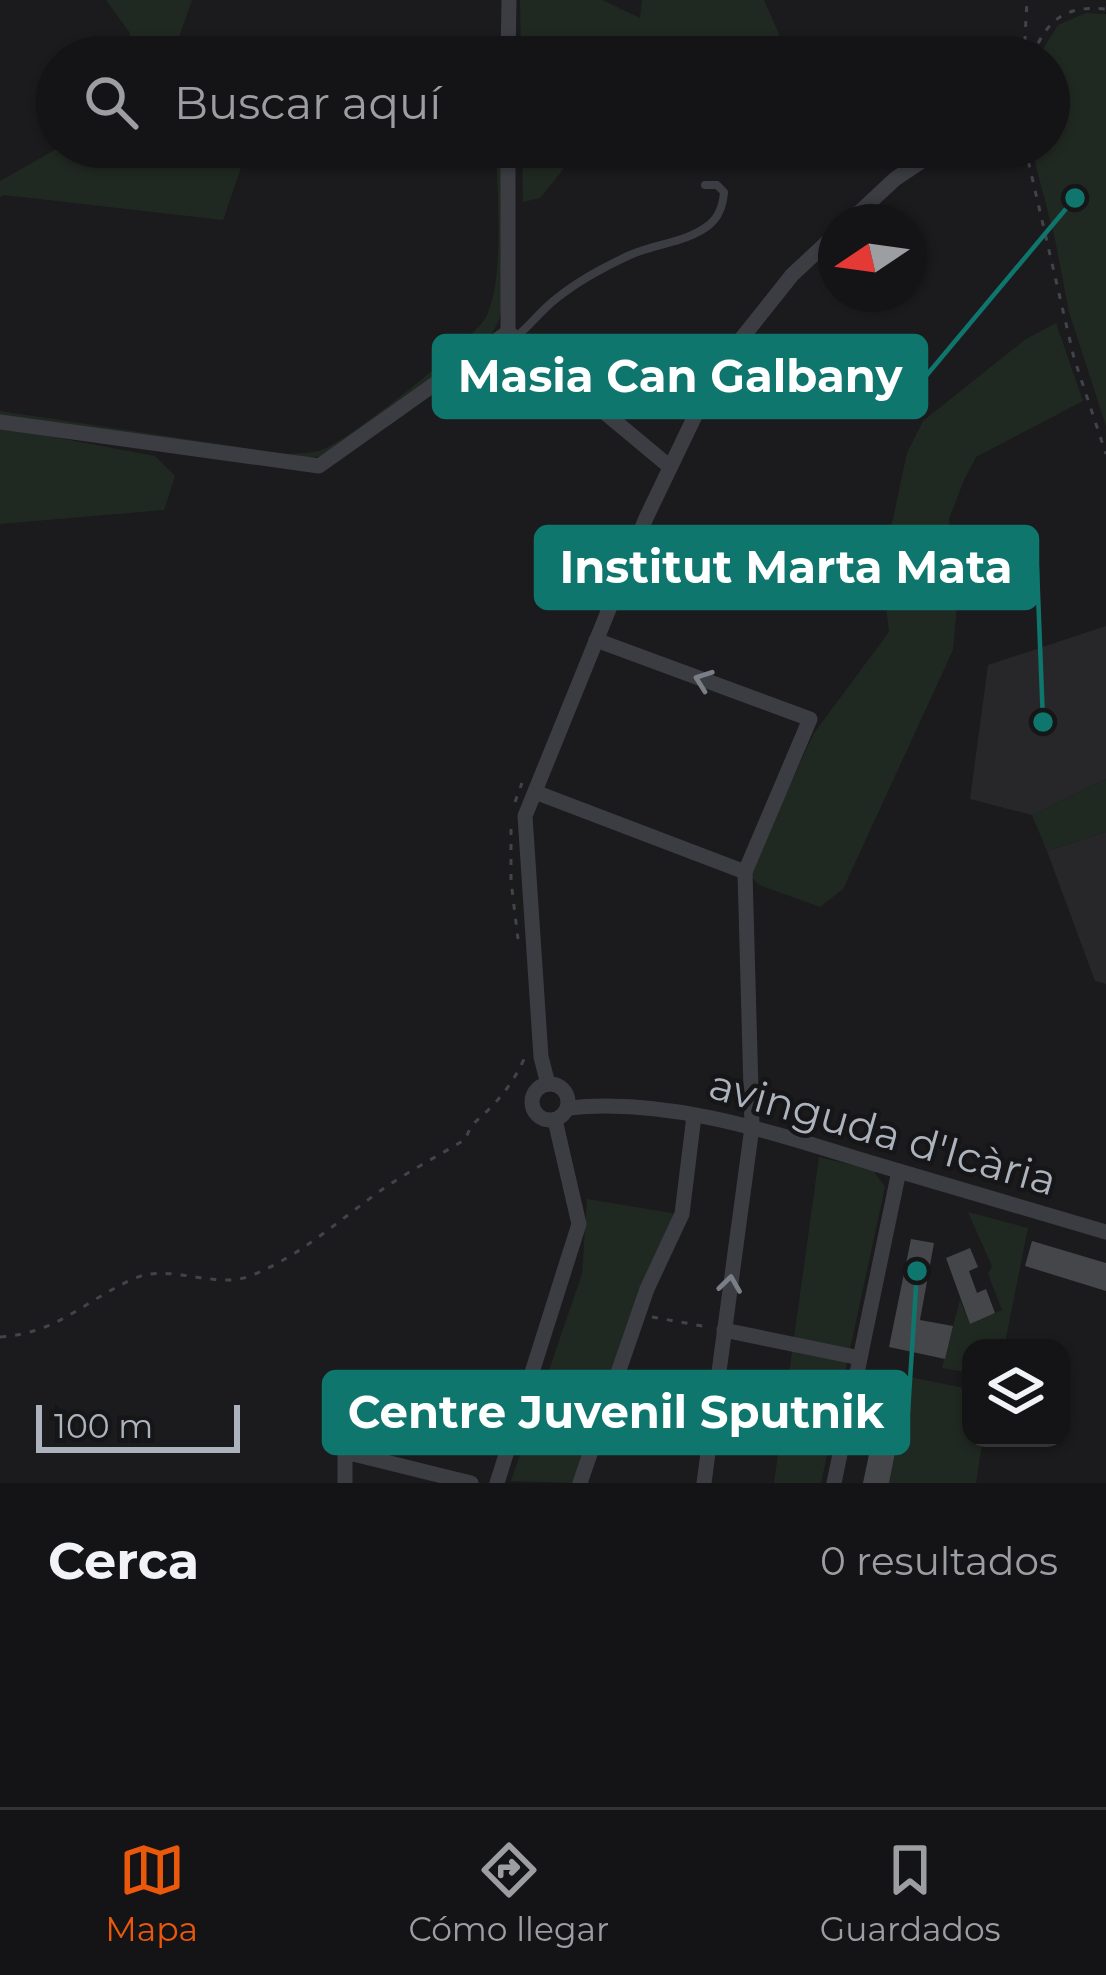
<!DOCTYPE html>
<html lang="es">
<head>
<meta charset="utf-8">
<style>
  body { margin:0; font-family:Montserrat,sans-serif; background:#212123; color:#f1f3f6 }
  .controls { position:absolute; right:36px; bottom:36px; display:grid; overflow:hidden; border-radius:24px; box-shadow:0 3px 9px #0004 }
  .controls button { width:108px; height:108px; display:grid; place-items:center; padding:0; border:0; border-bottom:3px solid #333335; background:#141416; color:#f1f3f6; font:60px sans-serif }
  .compass { position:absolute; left:818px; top:204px; width:108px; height:108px; border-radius:50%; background:#141416; box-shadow:0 3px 9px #0004; rotate:257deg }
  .scale { position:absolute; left:36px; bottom:30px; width:204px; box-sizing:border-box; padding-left:12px; border:6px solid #adb3bd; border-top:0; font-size:33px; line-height:42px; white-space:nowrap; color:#adb3bd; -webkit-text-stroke:9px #161618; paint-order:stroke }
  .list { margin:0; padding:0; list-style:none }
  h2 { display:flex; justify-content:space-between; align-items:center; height:156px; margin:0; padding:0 48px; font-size:51px }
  h2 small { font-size:39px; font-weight:400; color:#9d9ea1 }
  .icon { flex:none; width:66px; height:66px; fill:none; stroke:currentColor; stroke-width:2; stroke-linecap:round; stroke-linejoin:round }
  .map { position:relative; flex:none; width:1106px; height:1483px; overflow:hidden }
  .search { position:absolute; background:#141416; box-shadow:0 3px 9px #0004; left:36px; right:36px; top:36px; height:132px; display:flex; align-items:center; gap:30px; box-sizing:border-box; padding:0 42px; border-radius:66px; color:#9d9ea1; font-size:45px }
  .sheet { height:324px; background:#141416 }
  nav { display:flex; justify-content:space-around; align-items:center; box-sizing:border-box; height:168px; border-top:3px solid #333335; background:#141416; font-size:33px; color:#9d9ea1 }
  nav a { display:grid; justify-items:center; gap:6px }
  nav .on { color:#ea580c }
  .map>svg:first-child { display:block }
  .built { fill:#27272a }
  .green { fill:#202921 }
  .building { fill:#45464a }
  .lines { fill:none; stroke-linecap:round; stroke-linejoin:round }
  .path { stroke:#41444a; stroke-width:3; stroke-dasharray:6 9; stroke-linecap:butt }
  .lane { stroke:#3c3d42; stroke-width:8 }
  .street { stroke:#3c3d42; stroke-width:15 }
  .oneway { stroke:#7a7e86 }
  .labels { text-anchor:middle; stroke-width:9; stroke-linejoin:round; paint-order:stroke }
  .street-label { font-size:42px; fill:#adb3bd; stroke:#161618 }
  .leader { fill:none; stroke:#0f766e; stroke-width:4.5 }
  .callout-dot { fill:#0f766e; stroke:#161618; stroke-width:4.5 }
  .callout { fill:#0f766e; stroke:#0f766e; stroke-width:4.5 }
  .callout-label { font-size:45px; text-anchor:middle; font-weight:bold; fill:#fff }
</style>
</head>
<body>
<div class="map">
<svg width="1106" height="1483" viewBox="0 0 1106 1483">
  <rect width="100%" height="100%" fill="#1b1b1d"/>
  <g class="built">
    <polygon points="1106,626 1106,779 1032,815 970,799 988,665"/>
    <polygon points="1106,832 1106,984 1095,981 1047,851"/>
  </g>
  <g class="green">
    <polygon points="106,0 192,0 172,57 123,57 130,33"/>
    <polygon points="520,0 602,0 640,18 642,0 764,0 789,57 521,57"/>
    <polygon points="1086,13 1106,14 1106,426 1069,312 1055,239 1031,147 1049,147 1049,57 1038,57 1058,25"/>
    <polygon points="60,147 248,147 223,220 4,195 0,197 0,181"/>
    <path d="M496,147H503L504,296C501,314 499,326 487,339L322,456L298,460L0,418V411L285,454C296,453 311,454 322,450C351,439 475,341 487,315C505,275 497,192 496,147Z"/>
    <polygon points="522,147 581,147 540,198 523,202"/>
    <polygon points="1056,323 1083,401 976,457 964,480 949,519 958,593 953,650 843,889 820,907 759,885 749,874 814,733 889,632 882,570 907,453 923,421 1026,339"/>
    <polygon points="0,427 155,456 175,476 164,510 0,524"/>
    <polygon points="1106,779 1106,832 1047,851 1032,815"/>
    <polygon points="819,1157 873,1170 885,1187 821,1483 774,1483"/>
    <polygon points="587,1199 677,1214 575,1483 511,1481 582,1274"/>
    <polygon points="968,1212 1028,1228 1004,1348 971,1348 971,1373 942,1368 960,1300 970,1324 1002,1310 988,1274 992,1266"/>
    <polygon points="910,1377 969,1389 971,1382 971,1438 983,1438 976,1483 889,1483"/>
  </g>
  <g class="building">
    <polygon points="911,1239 934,1243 920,1320 953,1326 945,1359 889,1347"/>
    <polygon points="1032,1241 1106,1263 1106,1291 1025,1266"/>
    <polygon points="970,1248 978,1267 969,1271 977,1293 986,1289 995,1313 970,1324 946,1258"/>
    <polygon points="886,1373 910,1377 889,1483 863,1483"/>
  </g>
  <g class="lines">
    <g class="path">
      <polyline points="1024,57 1027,0"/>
      <path d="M1032,57C1047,19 1066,5 1106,9"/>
      <polyline points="1025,147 1074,358 1106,454"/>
      <polyline points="515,802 522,783"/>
      <polyline points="511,829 511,881 518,939"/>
      <polyline points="652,1317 708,1327"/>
      <path d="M0,1337C58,1333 84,1301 133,1279C170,1262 213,1290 250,1276C299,1257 338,1221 380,1191C407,1172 438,1156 466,1139C470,1123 480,1119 491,1107C506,1092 517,1075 526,1055"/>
    </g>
    <path class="lane" d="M516,337C531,325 542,309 557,298C578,281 606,266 630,255C656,243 686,243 709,225C719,217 723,205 724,192L717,185H705"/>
    <g class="street">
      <polyline points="508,57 509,0"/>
      <polyline points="849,222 895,179 943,147"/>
      <polyline points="508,332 670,467"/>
      <polyline points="508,332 508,147"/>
      <polyline points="0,422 319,466 508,332"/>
      <polyline points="596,640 810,719 745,872 752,1127 704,1483"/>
      <polyline points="535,792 745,872"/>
      <circle cx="550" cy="1102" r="18"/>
      <polyline points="548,1084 541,1057 525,816 646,518 718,368 792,275 836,234"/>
      <path d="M568,1108C672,1097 777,1134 875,1164C952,1187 1029,1209 1106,1232"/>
      <polyline points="724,1330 860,1358"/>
      <polyline points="345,1483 345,1452 471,1483"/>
      <polyline points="497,1483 579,1224 555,1120"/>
      <polyline points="580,1483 647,1289 682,1214 694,1116"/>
      <polyline points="834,1483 899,1171"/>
    </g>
  </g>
  <defs><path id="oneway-chevron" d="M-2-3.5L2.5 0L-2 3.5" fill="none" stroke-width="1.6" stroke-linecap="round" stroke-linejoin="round" transform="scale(3)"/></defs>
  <g class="oneway">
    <use href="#oneway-chevron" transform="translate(703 680) rotate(-160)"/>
    <use href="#oneway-chevron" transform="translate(730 1284) rotate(-82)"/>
  </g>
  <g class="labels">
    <g class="street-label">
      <text transform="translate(883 1132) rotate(16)" y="15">avinguda d'Icària</text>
    </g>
  </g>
  <path class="leader" d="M1075 198L926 376M1043 722L1037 567M917 1271L908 1412"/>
  <g class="callout-dot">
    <circle cx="1075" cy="198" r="12"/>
    <circle cx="1043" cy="722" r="12"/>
    <circle cx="917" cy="1271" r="12"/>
  </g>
  <g class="callout">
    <rect x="434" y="336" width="492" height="81" rx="12"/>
    <rect x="536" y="527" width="501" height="81" rx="12"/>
    <rect x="324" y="1372" width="584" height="81" rx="12"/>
  </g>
  <g class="callout-label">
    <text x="680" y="392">Masia Can Galbany</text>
    <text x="786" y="583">Institut Marta Mata</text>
    <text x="616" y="1428">Centre Juvenil Sputnik</text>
  </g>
</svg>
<div class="controls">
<button><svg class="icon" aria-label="layers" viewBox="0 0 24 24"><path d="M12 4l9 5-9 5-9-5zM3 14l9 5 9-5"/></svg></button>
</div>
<svg class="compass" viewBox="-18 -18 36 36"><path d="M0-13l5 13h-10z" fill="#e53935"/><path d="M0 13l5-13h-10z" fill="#9d9ea1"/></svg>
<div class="scale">100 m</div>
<div class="search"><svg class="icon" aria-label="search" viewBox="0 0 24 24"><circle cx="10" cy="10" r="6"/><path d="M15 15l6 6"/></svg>Buscar aquí</div>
</div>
<section class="sheet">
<h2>Cerca<small>0 resultados</small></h2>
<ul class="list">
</ul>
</section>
<nav>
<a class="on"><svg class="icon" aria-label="map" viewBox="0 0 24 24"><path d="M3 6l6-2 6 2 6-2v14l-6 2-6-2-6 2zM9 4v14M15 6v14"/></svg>Mapa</a>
<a><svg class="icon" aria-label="directions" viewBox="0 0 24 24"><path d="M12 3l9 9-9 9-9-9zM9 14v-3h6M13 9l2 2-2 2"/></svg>Cómo llegar</a>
<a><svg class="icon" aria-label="saved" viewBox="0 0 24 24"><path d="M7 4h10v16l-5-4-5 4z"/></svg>Guardados</a>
</nav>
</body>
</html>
